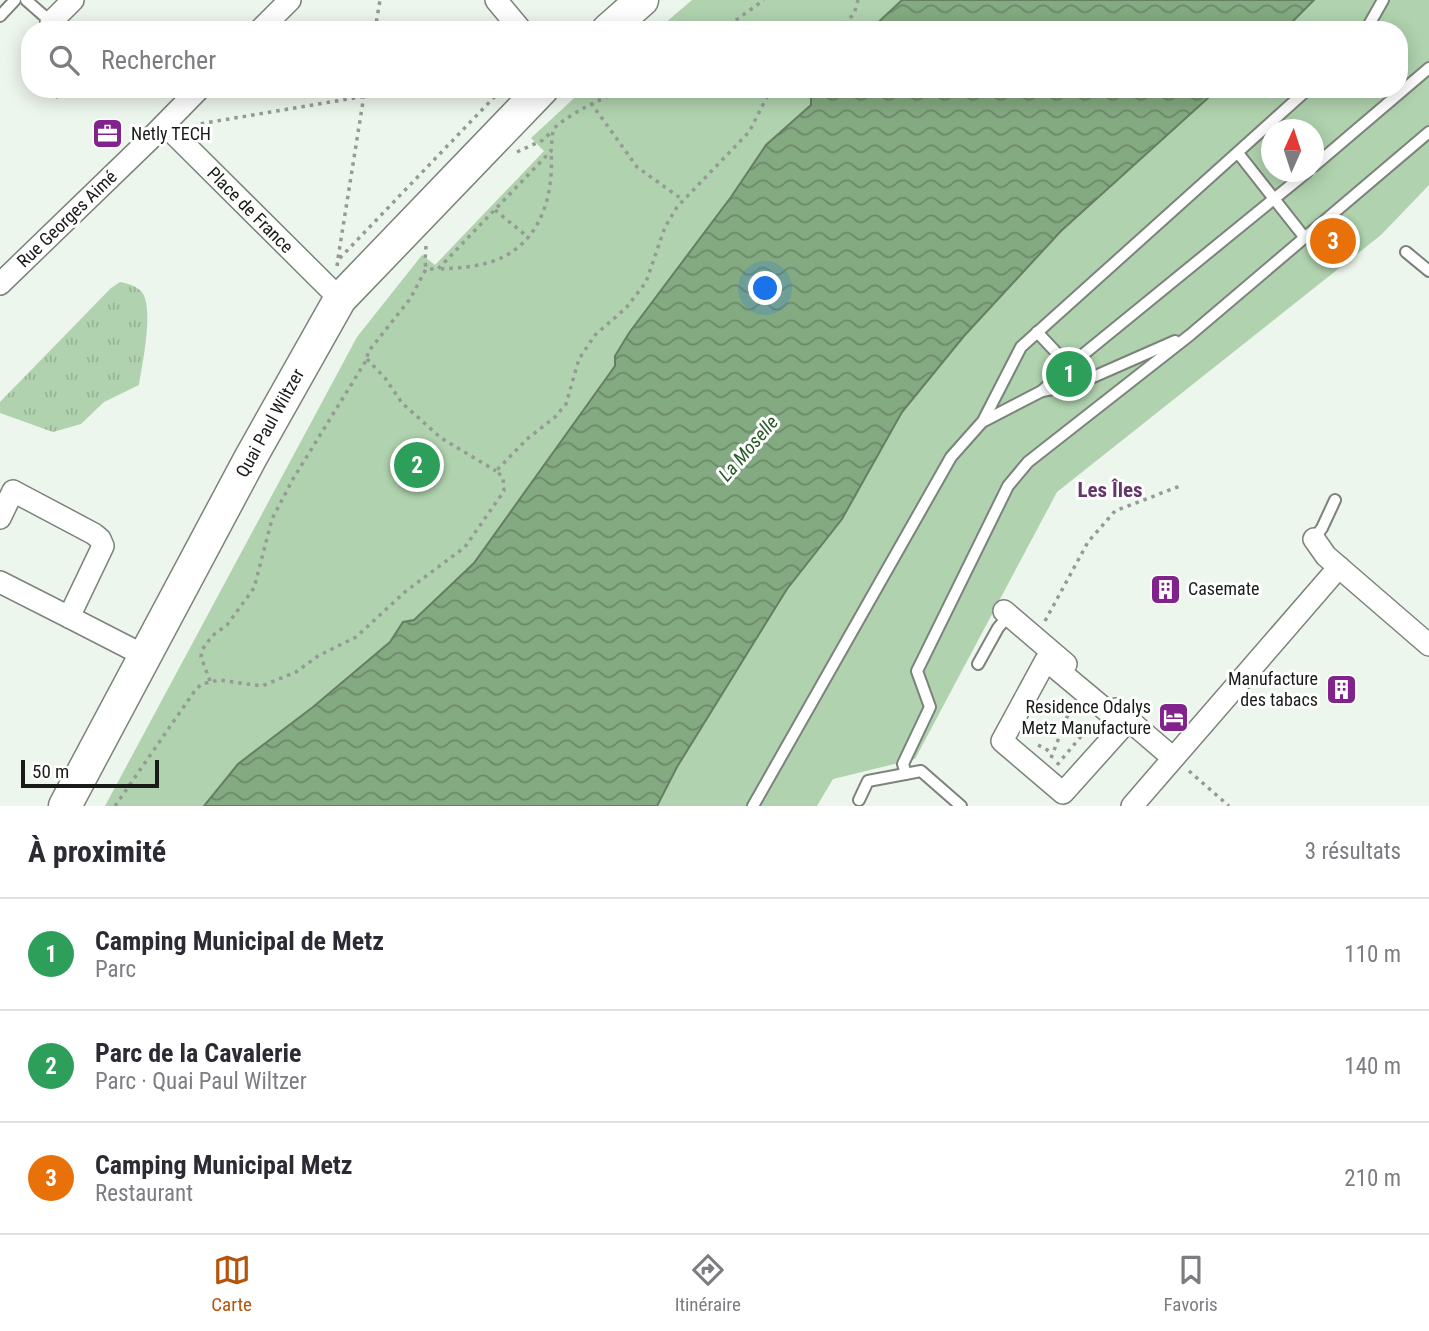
<!DOCTYPE html>
<html lang="fr">
<head>
<meta charset="utf-8">
<style>
  body { margin:0; font-family:"Roboto Condensed",sans-serif; background:#f7f7f7; color:#2b2b33 }
  .compass { position:absolute; left:1261px; top:119px; width:63px; height:63px; border-radius:50%; background:#fff; box-shadow:0 4px 18px #0003; rotate:3deg }
  .scale { position:absolute; left:21px; bottom:18px; width:138px; box-sizing:border-box; padding-left:7px; border:4px solid #181b18; border-top:0; font-size:19px; line-height:24px; white-space:nowrap; color:#181b18; -webkit-text-stroke:5px #fff; paint-order:stroke }
  .you { position:absolute; left:766px; top:289px; width:24px; height:24px; margin:-18px; border:5px solid #fff; border-radius:50%; background:#1a73e8; box-shadow:0 0 0 10px #1a73e833 }
  .badge { display:grid; place-items:center; width:46px; height:46px; border-radius:50%; background:#b45309; color:#fff; font-size:23px; font-weight:700 }
  .pin { position:absolute; translate:-50% -50%; border:4px solid #fff; box-shadow:0 2px 7px #0006 }
  .list { margin:0; padding:0; list-style:none }
  h2 { display:flex; justify-content:space-between; align-items:center; height:91px; margin:0; padding:0 28px; font-size:30px }
  h2 small { font-size:23px; font-weight:400; color:#7c7c81 }
  .list li { display:grid; grid-template-columns:46px 1fr auto; gap:21px; align-items:center; box-sizing:border-box; height:112px; padding:0 28px; border-top:2px solid #e1e1e2 }
  .list b { display:block; font-size:26px; white-space:nowrap }
  .list p { margin:0; font-size:23px; white-space:nowrap; color:#7c7c81 }
  .list em { font-size:23px; font-style:normal; color:#7c7c81 }
  .icon { flex:none; width:38px; height:38px; fill:none; stroke:currentColor; stroke-width:2; stroke-linecap:round; stroke-linejoin:round }
  .map { position:relative; flex:none; width:1429px; height:806px; overflow:hidden }
  .search { position:absolute; background:#fff; box-shadow:0 4px 18px #0003; left:21px; right:21px; top:21px; height:77px; display:flex; align-items:center; gap:18px; box-sizing:border-box; padding:0 24px; border-radius:28px; color:#7c7c81; font-size:26px }
  .sheet { height:427px; background:#fff }
  nav { display:flex; justify-content:space-around; align-items:center; box-sizing:border-box; height:98px; border-top:2px solid #e1e1e2; background:#fff; font-size:19px; color:#7c7c81 }
  nav a { display:grid; justify-items:center; gap:4px }
  nav .on { color:#b45309 }
  .map>svg:first-child { display:block }
  .grass { fill:url(#grass-tufts) }
  .green { fill:#b0d2ae; fill-rule:evenodd }
  .water { fill:url(#water-waves); stroke:#647f62; stroke-width:2 }
  .lines { fill:none; stroke-linecap:round; stroke-linejoin:round }
  .lane-casing { stroke:#7b837b; stroke-width:14 }
  .street-casing { stroke:#7b837b; stroke-width:24 }
  .secondary-casing { stroke:#7b837b; stroke-width:35 }
  .path { stroke:#949b94; stroke-width:3.5; stroke-dasharray:3.5 5; stroke-linecap:butt }
  .lane { stroke:#fff; stroke-width:10 }
  .street { stroke:#fff; stroke-width:21 }
  .secondary { stroke:#fff; stroke-width:32 }
  .labels { text-anchor:middle; stroke-width:6; stroke-linejoin:round; paint-order:stroke }
  .poi-label { font-size:18px; fill:#181b18; stroke:#fff; text-anchor:start }
  .street-label { font-size:18px; fill:#181b18; stroke:#fff }
  .water-label { font-size:19px; font-style:italic; fill:#255a24; stroke:#fff }
  .quarter-label { font-size:21px; font-weight:bold; fill:#65366a; stroke:#fff }
</style>
</head>
<body>
<div class="map">
<svg width="1429" height="806" viewBox="0 0 1429 806">
  <defs>
    <pattern id="grass-tufts" width="24" height="20" patternUnits="userSpaceOnUse" patternTransform="scale(1.75)"><rect width="24" height="20" fill="#b0d2ae"/><path d="M3 7l-1-3M5 7V3M7 7l1-3M15 17l-1-3M17 17v-4M19 17l1-3" fill="none" stroke="#97b495"/></pattern>
    <pattern id="water-waves" width="16" height="10" patternUnits="userSpaceOnUse" patternTransform="scale(1.75)"><rect width="16" height="10" fill="#84aa82"/><path d="M0 5q4-4 8 0t8 0" fill="none" stroke="#6b8a69"/></pattern>
  </defs>
  <rect width="100%" height="100%" fill="#edf6ec"/>
  <path class="grass" d="M120,282C127,283 136,286 141,291C155,306 142,365 139,385L104,402L81,424L53,432L0,413V402L111,288Z"/>
  <g class="green">
    <polygon points="692,0 902,0 870,30 657,30"/>
    <path d="M1314,0H1429V185L1381,235L1057,492L915,759L833,779L817,806H657L677,767L787,589L842,519L902,412L964,336L1061,231L1218,89H1399V30H1284ZM1272,130H1314V172H1272Z"/>
    <polygon points="584,89 811,89 811,105 766,145 731,197 629,333 615,356 615,366 474,563 414,620 397,631 391,642 313,707 238,764 204,806 105,806 357,337 422,255 435,265 544,151 531,138"/>
  </g>
  <g class="water">
    <polygon points="902,0 1314,0 1284,30 870,30"/>
    <polygon points="811,89 1218,89 1061,231 964,336 902,412 842,519 787,589 677,767 657,806 204,806 238,764 313,707 390,642 403,622 414,620 474,563 615,366 615,356 629,333 731,197 766,145 811,105"/>
  </g>
  <g class="lines">
    <defs>
      <g id="lane">
        <polyline points="26,0 51,22"/>
        <polyline points="0,16 15,0"/>
        <polyline points="1366,30 1383,0"/>
        <polyline points="1238,153 1305,238"/>
        <polyline points="1314,166 1429,68"/>
        <polyline points="1406,252 1429,271"/>
        <polyline points="1037,332 1069,366"/>
        <polyline points="1042,391 1069,366 1307,172"/>
        <polyline points="984,421 1042,391 1075,385 1175,341"/>
        <polyline points="1314,539 1322,528 1335,500"/>
        <polyline points="978,664 998,628 1009,615"/>
        <polyline points="906,774 903,764 930,707 917,671 1008,486 1028,462 1190,335 1429,132"/>
        <polyline points="859,800 868,781 921,771 961,806"/>
        <polyline points="753,806 951,457 983,421 1021,347 1308,89"/>
      </g>
      <g id="street">
        <polyline points="496,0 521,30"/>
        <polyline points="51,22 73,0"/>
        <polyline points="260,30 290,0"/>
        <polyline points="165,125 340,299"/>
        <polyline points="0,284 150,139 199,89"/>
        <polyline points="0,518 13,491 94,534 100,539 103,546 69,617 0,582"/>
        <polyline points="1314,539 1326,556 1429,645"/>
        <polyline points="1004,611 1066,664"/>
        <polyline points="69,617 145,656"/>
        <polygon points="1046,660 1124,725 1063,793 1002,741"/>
        <polyline points="1116,709 1173,758"/>
        <polyline points="1132,806 1339,567"/>
      </g>
      <g id="secondary">
        <polyline points="608,30 642,0"/>
        <polyline points="65,806 251,457 340,299 542,89"/>
      </g>
    </defs>
    <use href="#lane" class="lane-casing"/>
    <use href="#street" class="street-casing"/>
    <use href="#secondary" class="secondary-casing"/>
    <g class="path">
      <polyline points="375,30 380,0"/>
      <polyline points="722,30 764,0"/>
      <polyline points="838,30 854,14 858,0"/>
      <polyline points="50,89 61,101"/>
      <polyline points="591,103 637,167 683,200"/>
      <polyline points="193,127 199,124 408,89"/>
      <polyline points="517,152 543,140 552,131"/>
      <polyline points="495,210 529,238"/>
      <polyline points="426,246 425,261 426,269"/>
      <polyline points="338,258 365,89"/>
      <polyline points="337,266 338,260 502,89"/>
      <path d="M441,269C461,268 487,266 505,256C543,236 554,191 551,151"/>
      <polyline points="367,359 385,378 402,403 441,438 496,471"/>
      <polyline points="1045,621 1088,542 1115,511 1180,486"/>
      <path d="M210,681L201,657L202,650L212,636L227,625L254,588L272,519L293,479L367,359L368,352L410,299L426,269H438L551,151L553,129C575,110 599,100 625,89"/>
      <polyline points="1038,745 1053,753"/>
      <polyline points="1051,758 1071,707"/>
      <polyline points="1057,765 1093,722"/>
      <polyline points="1189,771 1229,806"/>
      <polyline points="115,806 196,689 202,684 219,680 262,686 296,672 318,656 356,637 406,591 465,547 504,491 503,477 496,471 527,439 555,417 566,404 579,359 595,335 626,308 646,282 665,227 677,207 749,132 771,89"/>
    </g>
    <use href="#lane" class="lane"/>
    <use href="#street" class="street"/>
    <use href="#secondary" class="secondary"/>
  </g>
  <defs>
    <symbol id="office-square" viewBox="-11 -11 22 22"><rect x="-9" y="-9" width="18" height="18" rx="4" fill="#82228d" stroke="#fff"/><path d="M-6-3h4V-5.5h4V-3h4V5H-6ZM-1-4.5V-3h2v-1.5ZM-6 0V1H6V0Z" fill="#fff"/></symbol>
    <symbol id="building-square" viewBox="-11 -11 22 22"><rect x="-9" y="-9" width="18" height="18" rx="4" fill="#82228d" stroke="#fff"/><path d="M-4-6H4V6H1V3H-1V6H-4ZM-2.5-4.3h1.7v1.8h-1.7ZM.8-4.3h1.7v1.8H.8ZM-2.5-1h1.7V.8h-1.7ZM.8-1h1.7V.8H.8Z" fill="#fff"/></symbol>
    <symbol id="hotel-square" viewBox="-11 -11 22 22"><rect x="-9" y="-9" width="18" height="18" rx="4" fill="#82228d" stroke="#fff"/><path d="M-6-4.5h1.5V1H6V5H4.5V3h-9V5H-6ZM-4 0a1.8 1.8 0 1 1 3.6 0ZM.5 0V-2.5h3Q6-2.5 6 0Z" fill="#fff"/></symbol>
  </defs>
  <g fill-rule="evenodd">
    <use href="#office-square" x="90" y="116" width="35" height="35"/>
    <use href="#building-square" x="1148" y="572" width="35" height="35"/>
    <use href="#building-square" x="1324" y="672" width="35" height="35"/>
    <use href="#hotel-square" x="1156" y="700" width="35" height="35"/>
  </g>
  <g class="labels">
    <g class="poi-label">
      <text x="131" y="140">Netly TECH</text>
      <text x="1188" y="595">Casemate</text>
      <text x="1318" y="685" text-anchor="end">Manufacture<tspan x="1318" dy="21">des tabacs</tspan></text>
      <text x="1151" y="713" text-anchor="end">Residence Odalys<tspan x="1151" dy="21">Metz Manufacture</tspan></text>
    </g>
    <g class="street-label">
      <text transform="translate(250 210) rotate(45)" y="6">Place de France</text>
      <text transform="translate(67 219) rotate(-44)" y="6">Rue Georges Aimé</text>
      <text transform="translate(270 423) rotate(-61)" y="6">Quai Paul Wiltzer</text>
    </g>
    <g class="water-label">
      <text transform="translate(748 448) rotate(-49)" y="7">La Moselle</text>
    </g>
    <g class="quarter-label">
      <text x="1110" y="497">Les Îles</text>
    </g>
  </g>
</svg>
<svg class="compass" viewBox="-18 -18 36 36"><path d="M0-13l5 13h-10z" fill="#e53935"/><path d="M0 13l5-13h-10z" fill="#7c7c81"/></svg>
<div class="scale">50 m</div>
<div class="you"></div>
<div class="pin badge" style="left:1069px;top:374px;background:#2e9e5b">1</div>
<div class="pin badge" style="left:417px;top:465px;background:#2e9e5b">2</div>
<div class="pin badge" style="left:1333px;top:241px;background:#e8710a">3</div>
<div class="search"><svg class="icon" aria-label="search" viewBox="0 0 24 24"><circle cx="10" cy="10" r="6"/><path d="M15 15l6 6"/></svg>Rechercher</div>
</div>
<section class="sheet">
<h2>À proximité<small>3 résultats</small></h2>
<ul class="list">
<li><span class="badge" style="background:#2e9e5b">1</span><div><b>Camping Municipal de Metz</b><p>Parc</p></div><em>110 m</em></li>
<li><span class="badge" style="background:#2e9e5b">2</span><div><b>Parc de la Cavalerie</b><p>Parc · Quai Paul Wiltzer</p></div><em>140 m</em></li>
<li><span class="badge" style="background:#e8710a">3</span><div><b>Camping Municipal Metz</b><p>Restaurant</p></div><em>210 m</em></li>
</ul>
</section>
<nav>
<a class="on"><svg class="icon" aria-label="map" viewBox="0 0 24 24"><path d="M3 6l6-2 6 2 6-2v14l-6 2-6-2-6 2zM9 4v14M15 6v14"/></svg>Carte</a>
<a><svg class="icon" aria-label="directions" viewBox="0 0 24 24"><path d="M12 3l9 9-9 9-9-9zM9 14v-3h6M13 9l2 2-2 2"/></svg>Itinéraire</a>
<a><svg class="icon" aria-label="saved" viewBox="0 0 24 24"><path d="M7 4h10v16l-5-4-5 4z"/></svg>Favoris</a>
</nav>
</body>
</html>
